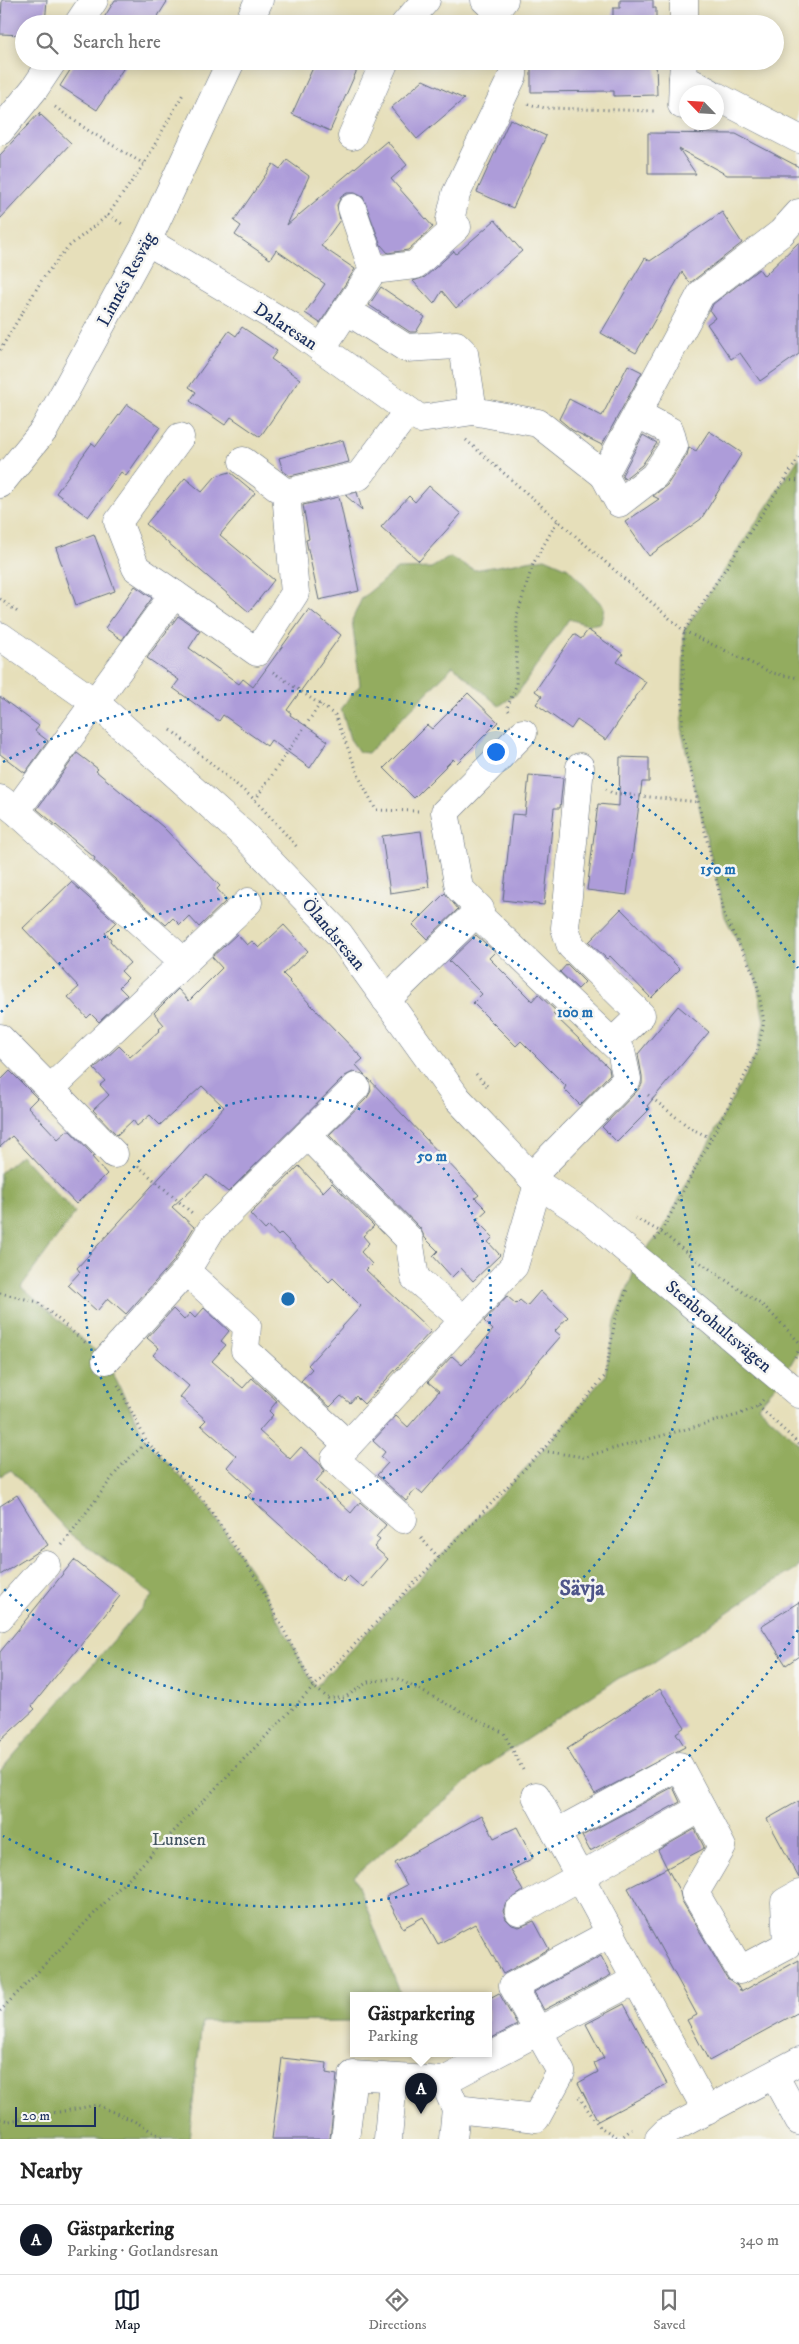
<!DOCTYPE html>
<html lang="en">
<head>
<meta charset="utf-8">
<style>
  body { margin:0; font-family:"IM FELL DW Pica",serif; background:#f2f2f2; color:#222 }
  .compass { position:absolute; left:679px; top:85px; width:45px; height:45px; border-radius:50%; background:#fff; box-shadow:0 2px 12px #0003; rotate:295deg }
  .scale { position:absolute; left:15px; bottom:12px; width:81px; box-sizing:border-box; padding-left:5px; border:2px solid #1b2f5e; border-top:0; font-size:14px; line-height:18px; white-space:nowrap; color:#1b2f5e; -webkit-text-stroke:4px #f6f6f2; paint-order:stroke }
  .you { position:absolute; left:495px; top:751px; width:18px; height:18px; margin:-12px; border:4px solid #fff; border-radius:50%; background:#1a73e8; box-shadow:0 0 0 8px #1a73e833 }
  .badge { display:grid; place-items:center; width:32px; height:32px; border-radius:50%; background:#111827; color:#fff; font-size:16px; font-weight:700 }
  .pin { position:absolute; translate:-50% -41px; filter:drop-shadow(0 1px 2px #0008) }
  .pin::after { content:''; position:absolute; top:26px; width:18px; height:15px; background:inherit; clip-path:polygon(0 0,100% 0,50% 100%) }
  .popup { position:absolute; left:350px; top:1992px; width:142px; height:65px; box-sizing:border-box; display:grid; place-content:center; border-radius:0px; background:#fff; filter:drop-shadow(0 1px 4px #0005); font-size:16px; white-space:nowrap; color:#767676 }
  .popup b { font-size:19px; color:#222 }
  .popup::after { content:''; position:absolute; left:50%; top:100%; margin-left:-10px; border:10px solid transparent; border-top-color:#fff }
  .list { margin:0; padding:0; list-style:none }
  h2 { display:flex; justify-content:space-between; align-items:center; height:65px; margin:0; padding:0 20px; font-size:21px }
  h2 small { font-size:16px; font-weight:400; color:#767676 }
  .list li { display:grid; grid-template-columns:32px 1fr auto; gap:15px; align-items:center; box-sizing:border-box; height:70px; padding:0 20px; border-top:1px solid #e0e0e0 }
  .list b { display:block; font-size:19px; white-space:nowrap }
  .list p { margin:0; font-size:16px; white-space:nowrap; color:#767676 }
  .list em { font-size:16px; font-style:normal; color:#767676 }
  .icon { flex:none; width:28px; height:28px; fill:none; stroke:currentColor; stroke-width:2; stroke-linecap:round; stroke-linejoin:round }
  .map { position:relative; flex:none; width:799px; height:2139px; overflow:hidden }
  .search { position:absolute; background:#fff; box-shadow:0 2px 12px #0003; left:15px; right:15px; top:15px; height:55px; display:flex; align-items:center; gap:12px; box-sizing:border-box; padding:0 18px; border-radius:28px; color:#767676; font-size:19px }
  .sheet { height:135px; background:#fff }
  nav { display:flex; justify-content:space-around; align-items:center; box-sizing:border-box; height:70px; border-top:1px solid #e0e0e0; background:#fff; font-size:14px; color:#767676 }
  nav a { display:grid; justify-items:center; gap:2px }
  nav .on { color:#111827 }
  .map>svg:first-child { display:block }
  .forest { fill:#93ac5e; stroke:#576e5e }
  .building { fill:#ad9cd9 }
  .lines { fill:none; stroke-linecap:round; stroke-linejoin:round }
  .minor-casing { stroke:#626d7e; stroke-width:29 }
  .path { stroke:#626d7e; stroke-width:3; stroke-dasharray:1 4; stroke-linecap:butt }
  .minor { stroke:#fff; stroke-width:28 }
  .ring { fill:none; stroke:#1f6fb2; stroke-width:2.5; stroke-dasharray:2.5 5 }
  .labels { text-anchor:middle; stroke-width:5; stroke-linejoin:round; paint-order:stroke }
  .street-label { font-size:18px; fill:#1b2f5e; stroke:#f6f6f2 }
  .park-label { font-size:18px; fill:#435561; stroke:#f6f6f2 }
  .district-label { font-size:22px; font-weight:bold; fill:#4e5589; stroke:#f6f6f2 }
  .centre { fill:#1f6fb2; stroke:#f6f6f2; stroke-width:2.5 }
  .ring-label { font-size:15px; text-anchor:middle; font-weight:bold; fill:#1f6fb2; stroke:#f6f6f2; stroke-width:5; stroke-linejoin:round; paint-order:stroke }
</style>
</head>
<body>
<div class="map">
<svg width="799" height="2139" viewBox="0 0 799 2139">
  <rect width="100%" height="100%" fill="#f6f6f2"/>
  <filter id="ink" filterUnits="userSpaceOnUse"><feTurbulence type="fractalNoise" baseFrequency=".02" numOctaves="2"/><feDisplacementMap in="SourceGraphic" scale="10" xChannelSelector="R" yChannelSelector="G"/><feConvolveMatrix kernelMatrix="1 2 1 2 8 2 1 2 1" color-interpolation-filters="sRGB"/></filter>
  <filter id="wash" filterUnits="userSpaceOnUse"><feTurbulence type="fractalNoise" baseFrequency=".0096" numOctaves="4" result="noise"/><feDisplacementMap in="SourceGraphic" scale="20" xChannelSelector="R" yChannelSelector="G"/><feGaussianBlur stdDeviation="1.12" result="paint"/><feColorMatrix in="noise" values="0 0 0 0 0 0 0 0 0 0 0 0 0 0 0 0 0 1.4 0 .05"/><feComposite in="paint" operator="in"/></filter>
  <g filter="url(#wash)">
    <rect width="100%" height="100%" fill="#e6dfba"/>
    <g class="forest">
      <polygon points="799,458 799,1350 782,1379 758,1406 799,1444 799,1567 759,1591 651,1664 619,1678 485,1767 354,1876 401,1995 354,1995 353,2021 202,2022 189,2139 0,2139 0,1771 153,1595 70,1534 11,1470 0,1476 0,1173 21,1155 75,1213 21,1287 106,1360 147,1442 204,1501 256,1578 315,1687 542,1451 605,1376 615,1321 639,1258 661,1232 757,1053 764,1022 756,978 725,917 682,733 684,631"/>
      <polygon points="450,557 474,570 545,558 568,568 604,607 601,623 588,625 569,619 518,693 499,706 453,666 368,753 359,752 350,739 341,708 360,685 352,620 362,598 397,569 431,568"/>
    </g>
    <g id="blocks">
      <g class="building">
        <polygon points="2,0 47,0 45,24 24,24 24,35 0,34"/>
        <polygon points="115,0 168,0 153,24 100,24"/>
        <polygon points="620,0 653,0 653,8 656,8 656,24 613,24 613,8 620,8"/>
        <polygon points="76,61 128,61 97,110 60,86"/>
        <polygon points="316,61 361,61 330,131 292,114"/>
        <polygon points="531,61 656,61 657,95 614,96 614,91 531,92"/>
        <polygon points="423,80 464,99 417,139 391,108"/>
        <polygon points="40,112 39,117 41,115 71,143 0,219 0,155"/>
        <polygon points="510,119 546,136 513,208 477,192"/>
        <polygon points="648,133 736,134 799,167 799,175 727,175 679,149 696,174 648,174"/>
        <polygon points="387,141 407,165 391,179 433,227 408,250 388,253 381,245 363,197 355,193 347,193 341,197 337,205 340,220 321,246 355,269 320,323 305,313 325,284 276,250 270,259 235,235 241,226 234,221 273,164 280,169 287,160 309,176 287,225"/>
        <polygon points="722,212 742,243 690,283 682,272 636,353 601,333 645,258 650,261"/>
        <polygon points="495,220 522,251 456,308 442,291 434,304 413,281 425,277 454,251 456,254"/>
        <polygon points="799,242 799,354 760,381 740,353 731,359 707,324 715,318 710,311 713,304 759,269 764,276"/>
        <polygon points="381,287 425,317 416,332 410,332 369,305"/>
        <polygon points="242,327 277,351 271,359 300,379 260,437 231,417 225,425 190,401 196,392 189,387 229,331 236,336"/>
        <polygon points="628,365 642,372 602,445 572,430 559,419 569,399 602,416"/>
        <polygon points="127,404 160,427 126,476 121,472 88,517 56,493 92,443 96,446"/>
        <polygon points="709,431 742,453 701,519 649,556 625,522 659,499 653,496 667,485 687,455 689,447 696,451"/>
        <polygon points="643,435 657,443 642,465 624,479 622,475"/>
        <polygon points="343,440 349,462 290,476 283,471 279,458"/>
        <polygon points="230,472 255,493 220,535 274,580 249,612 146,524 185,478 202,492 216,476"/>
        <polygon points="429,486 461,514 419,561 381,527 409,496 415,502"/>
        <polygon points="357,492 362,510 345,495"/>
        <polygon points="339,497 359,591 319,600 306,540 309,539 303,505"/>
        <polygon points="94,534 115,591 76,605 56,548"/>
        <polygon points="135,586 152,598 122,640 105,628"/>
        <polygon points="309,609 341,635 287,710 291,713 290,715 328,741 310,768 271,740 267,746 223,715 219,721 173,688 179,680 147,658 178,616 200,631 189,648 239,684 243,679 253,687"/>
        <polygon points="588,630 623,654 617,662 646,682 606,740 577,720 571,729 536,704 542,696 535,691 574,634 581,639"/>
        <polygon points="468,693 498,722 457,763 453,759 414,798 384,768 427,725 432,729"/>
        <polygon points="0,697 39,726 35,731 48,741 25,773 0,754"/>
        <polygon points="77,753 98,769 96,771 163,827 220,886 217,889 227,900 199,927 189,916 180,925 173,918 166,925 94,860 95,858 37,809"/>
        <polygon points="620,757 649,758 649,782 642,782 627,895 587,890 598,804 619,806"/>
        <polygon points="529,775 563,778 560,808 554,808 544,905 503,900 512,814 525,815"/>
        <polygon points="421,831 429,887 390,893 382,836"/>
        <polygon points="71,882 116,922 105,933 111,939 110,941 130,963 121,971 128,978 119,987 127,995 99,1022 91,1014 87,1018 68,997 79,987 23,928"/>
        <polygon points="445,893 458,909 427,939 413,925"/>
        <polygon points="621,909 680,969 651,998 610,956 607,959 589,942"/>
        <polygon points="284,925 308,951 283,974 290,981 289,982 363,1059 356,1065 365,1075 353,1072 345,1076 228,1192 207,1175 172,1207 194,1227 173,1262 126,1314 108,1298 97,1311 68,1285 80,1272 77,1268 224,1107 202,1086 160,1125 150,1115 137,1126 133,1120 117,1135 93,1110 109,1095 100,1085 105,1081 94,1069 119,1046 130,1057 160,1030 159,1029 164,1025 154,1013 178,989 189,1001 222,968 212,957 237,934 247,945 252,941 259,948"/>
        <polygon points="476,935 495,952 489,958 532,1001 538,994 556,1011 553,1014 609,1068 610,1074 580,1105 564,1089 566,1086 521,1041 516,1046 473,1003 482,994 449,961"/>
        <polygon points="567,964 585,982 578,989 560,972"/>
        <polygon points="678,1006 709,1032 647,1106 650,1109 617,1142 602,1127 638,1090 642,1084 642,1076 638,1054"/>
        <polygon points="10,1071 37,1098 28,1107 58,1139 67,1131 70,1131 94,1156 92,1157 107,1174 76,1204 12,1136 0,1147 0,1081"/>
        <polygon points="368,1078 479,1195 475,1198 487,1210 476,1220 493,1237 488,1242 500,1255 473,1281 461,1268 452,1277 433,1256 438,1251 425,1238 420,1228 329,1135 367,1098 371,1091"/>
        <polygon points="299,1166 323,1192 332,1183 374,1226 363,1236 369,1243 361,1252 372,1264 366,1270 431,1331 364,1404 356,1396 350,1403 341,1396 330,1407 301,1381 312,1369 308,1365 361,1306 333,1278 329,1282 281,1233 278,1236 269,1226 265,1230 250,1214"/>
        <polygon points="540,1291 568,1317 555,1331 561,1336 422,1494 416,1489 406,1501 377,1475 388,1463 381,1457 385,1452 373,1441 396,1416 408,1427 439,1391 428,1382 452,1356 462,1365 466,1361 493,1330 484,1321 507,1296 516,1304 520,1300 527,1306"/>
        <polygon points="204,1308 229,1331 221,1341 226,1345 212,1361 243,1388 252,1378 277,1401 269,1411 273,1415 259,1431 290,1459 301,1447 320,1464 325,1471 316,1481 351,1513 360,1502 386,1525 376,1537 380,1540 374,1547 388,1559 363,1588 349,1576 343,1582 248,1496 253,1491 227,1467 236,1456 201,1425 206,1420 180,1397 189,1386 153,1355 159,1348 147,1338 173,1309 184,1320 190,1313 195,1318"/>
        <polygon points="17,1495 48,1545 0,1575 0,1506"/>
        <polygon points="74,1560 120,1596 32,1706 35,1709 0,1741 0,1652"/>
        <polygon points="799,1602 799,1656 786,1665 761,1626"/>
        <polygon points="660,1689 685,1727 676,1733 685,1747 595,1794 567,1749"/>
        <polygon points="673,1787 680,1802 590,1851 582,1836"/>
        <polygon points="799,1801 799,1878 767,1819"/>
        <polygon points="482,1815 494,1838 517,1827 533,1858 511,1870 523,1891 506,1903 503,1911 506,1919 512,1925 519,1927 534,1921 549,1949 503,1974 475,1924 438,1944 423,1917 403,1928 386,1896 407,1885 395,1863"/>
        <polygon points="695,1829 704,1847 703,1849 667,1868 658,1850"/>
        <polygon points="667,1868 680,1892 682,1901 727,1978 737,1985 741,1992 799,1960 799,2012 709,2061 687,2020 697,2015 628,1888"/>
        <polygon points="601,1956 611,1975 544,2010 534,1992"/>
        <polygon points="499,1993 517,2025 488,2040 488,1999"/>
        <polygon points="624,2004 667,2084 598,2121 578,2083 598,2072 594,2063 604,2058 586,2024"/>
        <polygon points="282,2058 327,2063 326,2073 337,2075 330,2139 272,2139"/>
      </g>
    </g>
  </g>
  <g filter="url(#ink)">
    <use href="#blocks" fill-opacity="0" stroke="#626d7e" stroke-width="1"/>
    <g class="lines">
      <defs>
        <g id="minor">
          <polyline points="485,0 496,10 504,0"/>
          <polyline points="78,24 94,0"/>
          <polyline points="248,24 259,0"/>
          <polyline points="405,24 426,0"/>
          <polyline points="684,24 684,0"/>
          <polyline points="684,61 683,78 709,92"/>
          <polyline points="683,78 682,105 686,105"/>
          <polyline points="716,96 799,139"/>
          <polyline points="0,131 35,88 53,61"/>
          <polyline points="352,136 385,61"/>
          <polyline points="352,208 373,270"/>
          <polyline points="147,241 291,327 420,419 473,411 538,423 604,475 701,294 781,233 799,213"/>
          <polyline points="346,310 406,348 456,345 464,353 473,411"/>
          <polyline points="321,349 373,270 415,265 457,227 450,220 456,194 513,75 513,61"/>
          <polyline points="604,475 619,503 654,476 674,446 670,431 638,414"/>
          <polyline points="0,484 44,430 147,241 231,61"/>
          <polyline points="286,493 359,476 408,411"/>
          <polyline points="174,594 136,568 118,522 180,437"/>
          <polyline points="0,636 97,704 246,837 339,934 457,1098 538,1184 585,1215 799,1394"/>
          <polyline points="580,767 565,928 571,946 641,1015 613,1042"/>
          <polyline points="0,799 16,811 174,594 257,652 295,593 286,493 243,461"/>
          <polyline points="16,811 184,962"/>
          <polyline points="476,913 621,1051 627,1079 531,1177"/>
          <polyline points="386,1000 480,909 459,888 445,812 523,733"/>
          <polyline points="0,1038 114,1154"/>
          <polyline points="50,1089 248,902"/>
          <polyline points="307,1135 409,1239 415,1278 464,1320"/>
          <polyline points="186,1271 247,1326 245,1350 348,1445"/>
          <polyline points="106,1360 186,1271 211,1230 356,1087"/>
          <polyline points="403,1519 335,1459 514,1266 538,1184"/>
          <polyline points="0,1617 46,1565"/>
          <polyline points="536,1796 707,2111"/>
          <polyline points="556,1833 679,1766 722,1847 695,1893 740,1970 787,1945 785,1902 799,1894"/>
          <polyline points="519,1911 701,1808"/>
          <polyline points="774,2075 799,2121"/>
          <polyline points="444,2081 635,1980"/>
          <polyline points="456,2109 536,2118 561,2072 513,1986 611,1933"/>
          <polyline points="345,2139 353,2075 444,2081 456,2109 453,2139"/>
          <polyline points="388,2139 393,2079"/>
          <polyline points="659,2139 666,2132 799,2061"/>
        </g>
      </defs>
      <use href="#minor" class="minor-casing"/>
      <g class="path">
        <polyline points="528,104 545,108 656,111"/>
        <polyline points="55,107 89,131 144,164"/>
        <polyline points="108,215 124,225"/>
        <polyline points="0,350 43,278 67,248 108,215 144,164 183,94"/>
        <polyline points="466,440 684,631 772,673 799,678"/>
        <polyline points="786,480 799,481"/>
        <polyline points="0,599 19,613"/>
        <polyline points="273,672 335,715 360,779 376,810 418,811"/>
        <polyline points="509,711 507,708 516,686 517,616 533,564 558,520"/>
        <polyline points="171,730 255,800 298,848"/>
        <polyline points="606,789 612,793 698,802"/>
        <polyline points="255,800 320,704"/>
        <polyline points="476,1074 487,1086"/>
        <polyline points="648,1095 690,1128 711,1138"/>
        <polyline points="138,1166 192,1213"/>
        <polyline points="635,1218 661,1232 691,1256 766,1308 799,1342"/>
        <polyline points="655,1239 661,1232 757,1053 764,1022 756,978 725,917 682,733 684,631 799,458"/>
        <polyline points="0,1293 38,1302 86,1343"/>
        <polyline points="795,1357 799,1350"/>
        <polyline points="118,1385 147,1442 204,1501 256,1578 314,1687 328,1698 344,1698 368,1682 396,1678 504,1733 524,1772"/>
        <polyline points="758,1406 799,1444"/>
        <polyline points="543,1451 583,1457 738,1415 758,1406 763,1400"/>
        <polyline points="421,1538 439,1558"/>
        <polyline points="62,1545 121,1466 147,1442"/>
        <polyline points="0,2011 542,1451 605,1376 615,1321 628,1287"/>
        <polyline points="579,2097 600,2127 620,2139"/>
        <polyline points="0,2119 9,2121 97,2105 134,2121 165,2139"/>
        <polyline points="620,2139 634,2127"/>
      </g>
      <use href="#minor" class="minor"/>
    </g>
  </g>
  <g class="ring">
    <circle cx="288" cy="1299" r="203"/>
    <path d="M1 1012A406 406 0 1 1 1 1586"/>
    <path d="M798 1630A608 608 0 0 1 3 1836M3 762A608 608 0 0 1 798 968"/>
  </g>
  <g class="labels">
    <g class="street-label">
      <text transform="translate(126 279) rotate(-62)" y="6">Linnés Resväg</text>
      <text transform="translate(286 326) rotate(33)" y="6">Dalaresan</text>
      <text transform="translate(334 934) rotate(50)" y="6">Ölandsresan</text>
      <text transform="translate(719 1326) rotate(40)" y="6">Stenbrohultsvägen</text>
    </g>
    <g class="park-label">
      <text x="179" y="1845">Lunsen</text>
    </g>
    <g class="district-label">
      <text x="582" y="1595">Sävja</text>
    </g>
  </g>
  <circle cx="288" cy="1299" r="8" class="centre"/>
  <g class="ring-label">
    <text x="718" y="874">150 m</text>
    <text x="575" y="1017">100 m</text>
    <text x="432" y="1161">50 m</text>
  </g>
</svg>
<svg class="compass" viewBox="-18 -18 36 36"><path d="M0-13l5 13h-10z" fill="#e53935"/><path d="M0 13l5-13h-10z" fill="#767676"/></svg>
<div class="scale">20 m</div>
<div class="you"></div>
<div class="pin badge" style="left:421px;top:2114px">A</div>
<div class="popup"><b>Gästparkering</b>Parking</div>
<div class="search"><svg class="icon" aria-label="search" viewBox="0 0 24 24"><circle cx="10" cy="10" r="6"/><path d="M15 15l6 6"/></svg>Search here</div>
</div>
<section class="sheet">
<h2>Nearby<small></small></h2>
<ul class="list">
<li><span class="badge">A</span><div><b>Gästparkering</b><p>Parking · Gotlandsresan</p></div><em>340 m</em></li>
</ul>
</section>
<nav>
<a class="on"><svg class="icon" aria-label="map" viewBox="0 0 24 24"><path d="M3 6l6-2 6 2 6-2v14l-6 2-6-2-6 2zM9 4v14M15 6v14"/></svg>Map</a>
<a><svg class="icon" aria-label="directions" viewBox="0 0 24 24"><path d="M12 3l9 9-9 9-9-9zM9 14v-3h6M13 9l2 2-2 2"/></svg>Directions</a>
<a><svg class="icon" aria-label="saved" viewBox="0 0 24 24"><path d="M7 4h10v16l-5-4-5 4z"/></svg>Saved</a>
</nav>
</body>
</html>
